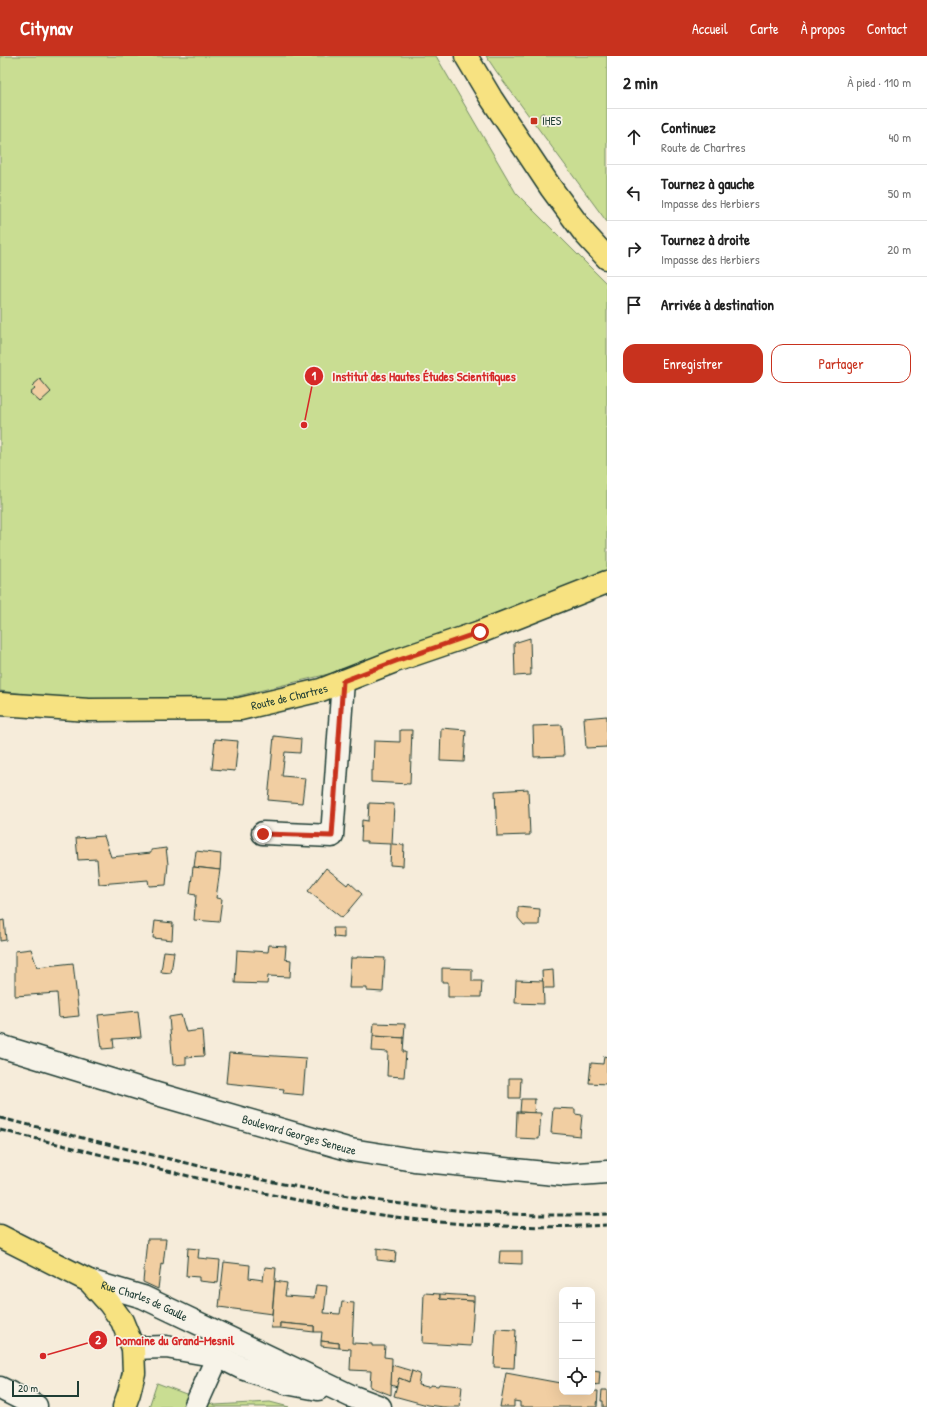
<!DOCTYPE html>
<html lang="fr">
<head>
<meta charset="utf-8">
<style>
  body { margin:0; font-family:"Patrick Hand",sans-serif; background:#f6f6f6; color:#222 }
  .controls { position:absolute; right:12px; bottom:12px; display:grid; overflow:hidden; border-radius:8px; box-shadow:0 4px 16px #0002 }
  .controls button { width:36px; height:36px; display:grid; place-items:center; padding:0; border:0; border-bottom:1px solid #e0e0e0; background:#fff; color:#222; font:20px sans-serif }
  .scale { position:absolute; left:12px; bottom:10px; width:67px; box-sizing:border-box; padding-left:4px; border:2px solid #1f3d34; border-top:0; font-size:11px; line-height:14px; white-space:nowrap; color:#1f3d34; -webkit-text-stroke:3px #f7f3e8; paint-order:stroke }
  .stop { position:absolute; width:12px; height:12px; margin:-9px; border:3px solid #c8321e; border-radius:50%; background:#fff }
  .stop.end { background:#c8321e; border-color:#fff; box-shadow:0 1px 4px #0008 }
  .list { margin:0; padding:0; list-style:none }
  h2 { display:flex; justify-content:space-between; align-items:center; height:52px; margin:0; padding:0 16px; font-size:17px }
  h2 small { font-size:13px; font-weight:400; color:#767676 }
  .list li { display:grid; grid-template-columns:26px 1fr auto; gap:12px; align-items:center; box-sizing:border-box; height:56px; padding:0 16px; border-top:1px solid #e0e0e0 }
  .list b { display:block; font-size:15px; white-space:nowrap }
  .list p { margin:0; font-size:13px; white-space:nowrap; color:#767676 }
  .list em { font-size:13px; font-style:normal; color:#767676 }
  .actions { display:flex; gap:8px; padding:12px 16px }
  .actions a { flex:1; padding:9px 0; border:1px solid #c8321e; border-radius:12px; text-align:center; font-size:14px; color:#c8321e }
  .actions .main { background:#c8321e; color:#fff }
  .icon { flex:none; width:22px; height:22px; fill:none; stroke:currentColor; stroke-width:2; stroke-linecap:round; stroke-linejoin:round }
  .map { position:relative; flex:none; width:607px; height:1351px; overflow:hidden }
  header { display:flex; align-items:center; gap:24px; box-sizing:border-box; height:56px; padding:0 20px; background:#c8321e; color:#fff }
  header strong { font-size:19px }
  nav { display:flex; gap:22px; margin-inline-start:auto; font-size:14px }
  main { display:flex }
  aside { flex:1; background:#fff }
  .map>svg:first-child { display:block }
  .green { fill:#c9dd92; stroke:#748d63 }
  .building { fill:#f1cea2; stroke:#1f3d34 }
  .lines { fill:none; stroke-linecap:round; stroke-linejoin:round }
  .minor-casing { stroke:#1f3d34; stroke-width:25 }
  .major-casing { stroke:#1f3d34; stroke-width:25 }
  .minor { stroke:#f7f3e8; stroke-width:22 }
  .major { stroke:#f7e281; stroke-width:22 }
  .rail { stroke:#1f3d34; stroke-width:3; stroke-dasharray:6 3; stroke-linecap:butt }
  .route { stroke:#c8321e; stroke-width:5 }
  .poi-dot { fill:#c8321e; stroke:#f7f3e8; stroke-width:1.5 }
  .labels { text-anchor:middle; stroke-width:3.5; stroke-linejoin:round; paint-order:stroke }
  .poi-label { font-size:12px; fill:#1f3d34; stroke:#f7f3e8; text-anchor:start }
  .street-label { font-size:12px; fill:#1f3d34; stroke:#f7f3e8 }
  .leader { fill:none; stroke:#d62828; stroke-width:1.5 }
  .callout-dot { fill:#d62828; stroke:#f7f3e8; stroke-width:1.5 }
  .mark-label { font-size:12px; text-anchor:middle; font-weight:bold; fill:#fff }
  .callout-label { font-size:13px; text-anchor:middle; font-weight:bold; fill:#d62828; stroke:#f7f3e8; stroke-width:3.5; stroke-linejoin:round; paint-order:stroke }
</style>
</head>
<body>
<header>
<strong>Citynav</strong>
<nav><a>Accueil</a><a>Carte</a><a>À propos</a><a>Contact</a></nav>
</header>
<main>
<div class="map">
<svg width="607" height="1351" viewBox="0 0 607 1351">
  <rect width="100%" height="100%" fill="#f6ecda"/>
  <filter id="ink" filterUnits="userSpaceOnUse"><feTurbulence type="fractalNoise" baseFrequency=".025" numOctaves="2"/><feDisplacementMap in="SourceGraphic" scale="8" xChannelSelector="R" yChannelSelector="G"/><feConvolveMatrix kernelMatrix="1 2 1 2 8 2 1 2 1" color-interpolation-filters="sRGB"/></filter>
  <g filter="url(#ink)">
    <g class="green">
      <polygon points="0,0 436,0 516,137 607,228 607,515 349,613 234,641 82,645 0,635"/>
      <polygon points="486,0 607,0 607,166 496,15"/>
      <polygon points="157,1327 215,1349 270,1346 289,1351 149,1351"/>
    </g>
    <g class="building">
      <polygon points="543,57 551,67 547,70 540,59"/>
      <polygon points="40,323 51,336 40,346 30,337 35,333 32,330"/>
      <polygon points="530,582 531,619 515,620 514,587"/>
      <polygon points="607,660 607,691 586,692 584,662"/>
      <polygon points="562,669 564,700 534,701 533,670"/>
      <polygon points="441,672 466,674 464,706 440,705"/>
      <polygon points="400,674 412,674 410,728 371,726 371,715 373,715 374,685 400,686"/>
      <polygon points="274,680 301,683 300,697 285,696 282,720 305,722 302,747 268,744"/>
      <polygon points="215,683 238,685 235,715 212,713"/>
      <polygon points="528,733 530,779 497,780 495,735"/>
      <polygon points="369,747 394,748 392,788 404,789 403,810 390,809 391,788 367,787 367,785 361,785 362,764 368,765"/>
      <polygon points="104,780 111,801 151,797 151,794 166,792 168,808 166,829 149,830 148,824 99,828 97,803 78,804 76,782"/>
      <polygon points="196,795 221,798 220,814 194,811"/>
      <polygon points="193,811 220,814 216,842 222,843 219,866 194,864 196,839 190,838"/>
      <polygon points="326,812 347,829 349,826 362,838 342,862 308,835"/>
      <polygon points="518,851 540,853 539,869 524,869 518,862"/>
      <polygon points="4,864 6,884 0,885 0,865"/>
      <polygon points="155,865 173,867 172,884 153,882"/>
      <polygon points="333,872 344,872 344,882 334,881"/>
      <polygon points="269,889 286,890 285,903 291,904 290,921 268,920 267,928 235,927 237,894 268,896"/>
      <polygon points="31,893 37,911 73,907 79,960 59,962 57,937 15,940 15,895"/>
      <polygon points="164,895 174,896 171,917 161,916"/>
      <polygon points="357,901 385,902 383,936 367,935 367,932 349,932 351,902 357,902"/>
      <polygon points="442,912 472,913 472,925 482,925 481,941 448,941 448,926 442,926"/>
      <polygon points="553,914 554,932 543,932 542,915"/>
      <polygon points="516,924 543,925 544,948 515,947"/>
      <polygon points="138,955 141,981 113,983 114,992 102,993 98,959"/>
      <polygon points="181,959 186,976 202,974 204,1000 186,1001 186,1008 173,1009 169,961"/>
      <polygon points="374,967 405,968 404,982 373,980"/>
      <polygon points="373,980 404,982 403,996 406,996 404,1021 387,1020 388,996 372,995"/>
      <polygon points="229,997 306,1002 303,1039 283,1037 284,1033 226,1027"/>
      <polygon points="604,1000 607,1001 607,1028 589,1027 591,1007 603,1008"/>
      <polygon points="509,1022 521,1022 520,1042 509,1042"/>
      <polygon points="521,1043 535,1043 534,1057 520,1056"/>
      <polygon points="553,1052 575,1053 575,1058 582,1059 580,1080 551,1077"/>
      <polygon points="517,1056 541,1057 539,1083 516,1082"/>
      <polygon points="147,1183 166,1183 163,1209 161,1208 158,1233 143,1226"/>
      <polygon points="188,1192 199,1193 198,1202 220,1204 218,1227 199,1225 199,1221 186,1220"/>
      <polygon points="377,1192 396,1195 395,1206 377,1204"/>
      <polygon points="500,1195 522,1195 522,1208 499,1207"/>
      <polygon points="224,1206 250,1209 249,1222 263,1224 265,1211 276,1212 272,1258 219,1251"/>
      <polygon points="275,1225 287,1227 285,1240 314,1242 316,1229 327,1230 324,1257 340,1258 342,1246 354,1247 352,1287 372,1288 372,1290 385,1290 384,1301 392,1302 391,1339 370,1331 371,1315 350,1314 351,1293 339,1292 339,1287 321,1285 322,1276 314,1276 314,1270 280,1267 280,1272 271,1272"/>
      <polygon points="424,1237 440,1238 440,1243 474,1245 471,1290 422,1287"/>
      <polygon points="440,1238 474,1240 474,1245 440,1243"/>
      <polygon points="280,1267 314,1270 314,1276 280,1272"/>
      <polygon points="496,1273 516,1274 514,1312 494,1311"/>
      <polygon points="321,1285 339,1287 339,1292 321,1290"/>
      <polygon points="392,1309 412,1315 409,1326 399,1322 397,1331 391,1329"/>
      <polygon points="592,1314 600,1315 599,1329 592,1328"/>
      <polygon points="412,1315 420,1318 418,1329 428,1331 431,1329 438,1330 439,1328 462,1330 460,1351 443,1351 427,1349 394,1340 399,1322 409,1326"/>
      <polygon points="506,1317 560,1327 560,1332 562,1333 562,1336 598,1335 597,1351 520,1351 520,1346 514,1345 514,1351 500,1351"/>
      <polygon points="602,1334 607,1334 607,1351 603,1351 603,1345 601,1345"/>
    </g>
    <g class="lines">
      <defs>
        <g id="minor">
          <polyline points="263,777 332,780 343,625"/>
          <path id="s1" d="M0,990L157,1038L351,1094L414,1104L565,1119L607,1116"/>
          <path id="s2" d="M89,1225L143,1241L351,1340L380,1351"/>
          <polyline points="133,1292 166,1291 218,1300 242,1312 286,1327 318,1333"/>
          <polyline points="0,1332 36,1350"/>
          <polyline points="195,1351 218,1300"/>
        </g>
        <g id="major">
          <polyline points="466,0 491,42 551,132 585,178 607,202"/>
          <path id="s3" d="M0,648L89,654L240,653L321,634L395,605L480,576L607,526"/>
          <polyline points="0,1180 89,1225 109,1247 122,1265 133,1292 134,1317 129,1337 124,1351"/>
        </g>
      </defs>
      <use href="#minor" class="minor-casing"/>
      <use href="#major" class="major-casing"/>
      <use href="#minor" class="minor"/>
      <use href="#major" class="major"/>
      <g class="rail">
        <path d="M0,1062C199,1109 400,1168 607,1158"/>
        <path d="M0,1074C126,1104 253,1139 381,1159C456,1170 532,1173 607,1169"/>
      </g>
    </g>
  </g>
  <g class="lines" filter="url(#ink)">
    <polyline class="route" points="263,778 332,780 343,625 396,605 480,576"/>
  </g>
  <rect class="poi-dot" x="530" y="61" width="8" height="8" rx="2"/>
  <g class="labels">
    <g class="poi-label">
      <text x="542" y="69">IHES</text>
    </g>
    <g class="street-label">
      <text dy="4" stroke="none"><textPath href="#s3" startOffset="291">Route de Chartres</textPath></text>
      <text dy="4" stroke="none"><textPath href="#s1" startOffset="312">Boulevard Georges Seneuze</textPath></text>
      <text dy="4" stroke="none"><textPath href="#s2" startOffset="59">Rue Charles de Gaulle</textPath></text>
    </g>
  </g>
  <path class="leader" d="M304 369L314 320M43 1300L98 1284"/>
  <g class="callout-dot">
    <circle cx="304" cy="369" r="4"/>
    <circle cx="43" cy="1300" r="4"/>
    <circle cx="314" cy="320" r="10"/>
    <circle cx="98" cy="1284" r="10"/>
  </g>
  <g class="mark-label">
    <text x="314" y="324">1</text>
    <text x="98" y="1288">2</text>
  </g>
  <g class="callout-label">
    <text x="424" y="325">Institut des Hautes Études Scientifiques</text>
    <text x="175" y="1289">Domaine du Grand-Mesnil</text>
  </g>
</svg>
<div class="controls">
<button>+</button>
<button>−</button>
<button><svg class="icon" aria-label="locate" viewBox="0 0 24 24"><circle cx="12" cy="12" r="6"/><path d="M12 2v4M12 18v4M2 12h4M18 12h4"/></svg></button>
</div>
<div class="scale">20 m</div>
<div class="stop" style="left:480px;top:576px"></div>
<div class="stop end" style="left:263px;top:778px"></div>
</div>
<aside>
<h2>2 min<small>À pied · 110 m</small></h2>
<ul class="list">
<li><svg class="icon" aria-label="ahead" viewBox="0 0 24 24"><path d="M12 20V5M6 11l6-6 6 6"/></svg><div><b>Continuez</b><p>Route de Chartres</p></div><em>40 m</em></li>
<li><svg class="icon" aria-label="left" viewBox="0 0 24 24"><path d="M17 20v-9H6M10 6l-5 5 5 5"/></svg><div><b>Tournez à gauche</b><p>Impasse des Herbiers</p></div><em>50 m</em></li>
<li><svg class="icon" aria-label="right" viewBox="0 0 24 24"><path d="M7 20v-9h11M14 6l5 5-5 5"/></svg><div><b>Tournez à droite</b><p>Impasse des Herbiers</p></div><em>20 m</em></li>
<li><svg class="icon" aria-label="arrive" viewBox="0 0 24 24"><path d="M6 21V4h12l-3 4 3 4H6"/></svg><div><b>Arrivée à destination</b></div></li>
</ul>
<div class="actions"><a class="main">Enregistrer</a><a>Partager</a></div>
</aside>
</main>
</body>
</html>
